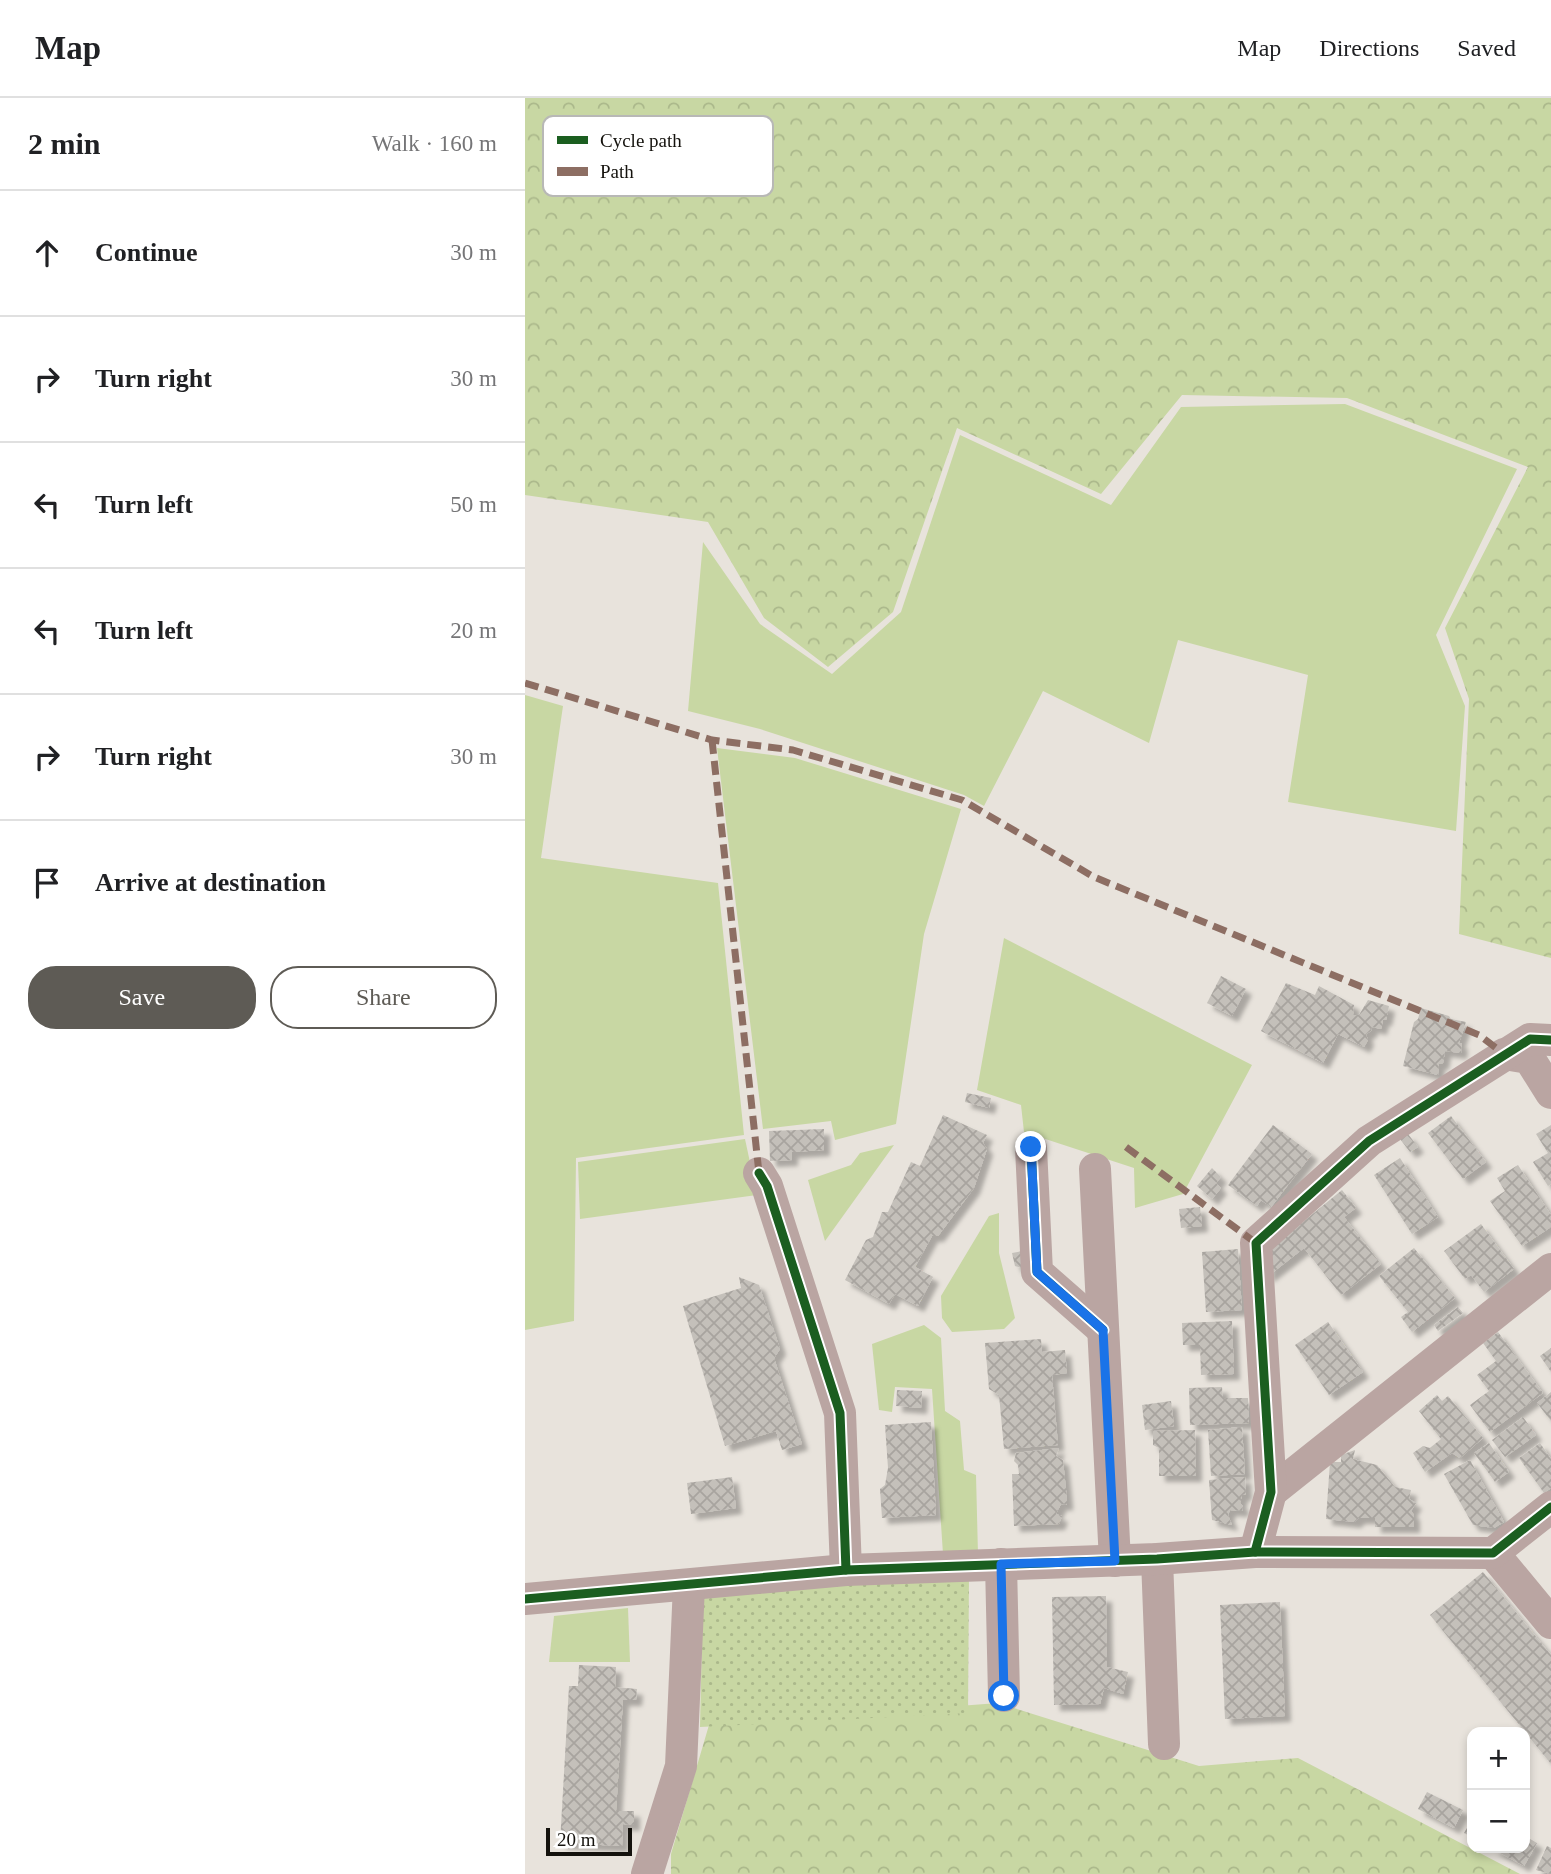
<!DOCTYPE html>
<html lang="en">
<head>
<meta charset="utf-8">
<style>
  body { margin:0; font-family:Georgia,serif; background:#f2f2f2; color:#202124 }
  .controls { position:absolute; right:21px; bottom:21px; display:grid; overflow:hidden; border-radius:14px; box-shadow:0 4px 10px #0003 }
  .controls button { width:63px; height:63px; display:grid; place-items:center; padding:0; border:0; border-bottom:2px solid #e0e0e0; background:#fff; color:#202124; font:35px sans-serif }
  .scale { position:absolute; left:21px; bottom:18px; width:86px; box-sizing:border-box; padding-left:7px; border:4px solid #14120d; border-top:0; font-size:19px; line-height:24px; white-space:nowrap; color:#14120d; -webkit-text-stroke:5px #fff; paint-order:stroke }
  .stop { position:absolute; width:21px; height:21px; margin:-16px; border:5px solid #1a73e8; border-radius:50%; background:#fff }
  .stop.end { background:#1a73e8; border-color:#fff; box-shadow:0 2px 7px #0008 }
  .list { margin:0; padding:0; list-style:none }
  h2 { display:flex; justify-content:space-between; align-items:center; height:91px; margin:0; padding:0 28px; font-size:30px }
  h2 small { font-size:23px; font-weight:400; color:#757577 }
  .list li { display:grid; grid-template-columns:46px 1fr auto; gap:21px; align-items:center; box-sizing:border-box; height:126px; padding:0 28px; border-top:2px solid #e0e0e0 }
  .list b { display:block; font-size:26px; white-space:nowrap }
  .list em { font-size:23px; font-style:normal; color:#757577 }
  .actions { display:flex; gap:14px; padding:21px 28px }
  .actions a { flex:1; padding:16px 0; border:2px solid #5e5b55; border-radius:28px; text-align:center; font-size:24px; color:#5e5b55 }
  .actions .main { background:#5e5b55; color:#fff }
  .icon { flex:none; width:38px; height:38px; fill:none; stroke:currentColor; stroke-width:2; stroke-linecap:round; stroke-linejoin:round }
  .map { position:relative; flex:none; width:1026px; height:1776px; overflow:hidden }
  header { display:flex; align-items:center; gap:42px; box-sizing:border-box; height:98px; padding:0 35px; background:#fff; border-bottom:2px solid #e0e0e0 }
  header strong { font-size:33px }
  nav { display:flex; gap:38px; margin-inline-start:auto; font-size:24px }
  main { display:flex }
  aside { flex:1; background:#fff }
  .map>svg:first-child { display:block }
  .green { fill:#c8d7a3 }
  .forest { fill:url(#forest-crowns) }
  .park { fill:url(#park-dots) }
  .building { fill:url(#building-cross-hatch); filter:url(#shadow) }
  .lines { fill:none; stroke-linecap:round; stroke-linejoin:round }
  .street { stroke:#baa5a2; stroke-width:32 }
  .quiet { stroke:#8d6e63; stroke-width:7; stroke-dasharray:14 7; stroke-linecap:butt }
  .cycleway-casing { stroke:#fff; stroke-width:13 }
  .cycleway { stroke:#1b5e20; stroke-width:9 }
  .route { stroke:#1a73e8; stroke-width:9 }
  .key { fill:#fff; stroke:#b8b8b6; stroke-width:2 }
  .key-label { font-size:19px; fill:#14120d }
</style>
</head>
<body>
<header>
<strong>Map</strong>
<nav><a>Map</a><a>Directions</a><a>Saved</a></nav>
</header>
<main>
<aside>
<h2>2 min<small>Walk · 160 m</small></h2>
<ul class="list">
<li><svg class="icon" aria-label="ahead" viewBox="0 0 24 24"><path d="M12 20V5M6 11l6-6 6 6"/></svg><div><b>Continue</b></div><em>30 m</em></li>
<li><svg class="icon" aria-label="right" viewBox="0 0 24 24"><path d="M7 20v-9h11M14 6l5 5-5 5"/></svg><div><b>Turn right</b></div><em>30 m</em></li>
<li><svg class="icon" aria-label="left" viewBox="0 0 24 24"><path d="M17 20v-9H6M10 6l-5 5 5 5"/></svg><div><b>Turn left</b></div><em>50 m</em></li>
<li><svg class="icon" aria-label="left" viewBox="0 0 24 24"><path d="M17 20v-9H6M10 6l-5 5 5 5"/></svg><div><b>Turn left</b></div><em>20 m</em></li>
<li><svg class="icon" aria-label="right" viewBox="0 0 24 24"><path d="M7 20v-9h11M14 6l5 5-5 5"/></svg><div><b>Turn right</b></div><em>30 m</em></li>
<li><svg class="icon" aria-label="arrive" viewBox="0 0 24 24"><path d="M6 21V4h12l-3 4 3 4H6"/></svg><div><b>Arrive at destination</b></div></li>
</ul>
<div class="actions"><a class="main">Save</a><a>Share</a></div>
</aside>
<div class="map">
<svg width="1026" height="1776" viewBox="0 0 1026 1776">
  <defs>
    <pattern id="forest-crowns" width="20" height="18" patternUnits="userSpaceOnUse" patternTransform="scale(1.75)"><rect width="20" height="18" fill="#c8d7a3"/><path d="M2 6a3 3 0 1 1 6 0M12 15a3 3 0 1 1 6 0" fill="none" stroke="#abb88b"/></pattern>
    <pattern id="park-dots" width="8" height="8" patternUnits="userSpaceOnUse" patternTransform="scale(1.75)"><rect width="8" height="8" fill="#c8d7a3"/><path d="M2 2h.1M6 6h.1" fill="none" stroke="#abb88b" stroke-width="1.8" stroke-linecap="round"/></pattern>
    <pattern id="building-cross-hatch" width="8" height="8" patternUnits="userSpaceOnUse" patternTransform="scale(1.75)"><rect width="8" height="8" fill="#c4c0ba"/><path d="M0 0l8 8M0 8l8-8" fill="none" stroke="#a8a49f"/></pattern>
    <filter id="shadow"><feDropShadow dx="6" dy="6" stdDeviation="2" flood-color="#0004"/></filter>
  </defs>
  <rect width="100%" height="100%" fill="#e8e3dc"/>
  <g class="green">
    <polygon points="820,306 992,371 911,537 940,608 931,733 763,704 783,577 653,542 624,645 518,593 459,708 439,697 235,631 163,613 178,444 235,526 307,576 376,514 435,337 586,407 656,309"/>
    <polygon points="0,597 38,608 16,760 193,785 219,1037 51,1060 49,1223 0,1232"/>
    <polygon points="192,650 270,660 436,711 399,836 371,1026 310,1042 306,1023 238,1031"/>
    <polygon points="479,840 727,967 658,1096 610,1110 609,1070 499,1034 496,1007 452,992"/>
    <polygon points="220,1041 232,1097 55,1121 53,1064"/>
    <polygon points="369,1047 300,1143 283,1082 326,1067 335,1055"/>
    <polygon points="474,1115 474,1155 490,1220 479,1231 427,1234 417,1220 416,1198 464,1118"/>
    <polygon points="399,1227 416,1240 420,1313 435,1323 439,1372 451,1377 453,1456 418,1456 407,1291 370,1289 367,1314 354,1312 347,1246"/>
    <polygon points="103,1510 105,1564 24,1564 29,1518"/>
  </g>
  <g class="forest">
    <polygon points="0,0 1026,0 1026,860 934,836 944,601 920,530 1003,369 822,300 657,297 576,396 432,330 368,514 303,569 239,520 183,424 0,397"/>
    <polygon points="473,1605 674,1668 773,1660 995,1776 146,1776 146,1756 184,1627"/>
  </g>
  <polygon class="park" points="444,1476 443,1615 175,1629 178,1496"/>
  <g class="building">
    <polygon points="696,878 721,891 707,918 682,905"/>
    <polygon points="761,885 790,897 794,888 829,907 828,917 834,917 843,902 864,908 861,922 858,922 856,931 847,929 846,933 841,936 843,942 839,949 813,936 798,965 736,933"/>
    <polygon points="896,910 924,918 926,921 941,924 934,945 937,945 936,955 920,953 918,965 914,966 913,977 878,968 889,924 893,921"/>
    <polygon points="442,995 466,1000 464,1010 440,1004"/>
    <polygon points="418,1017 462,1037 458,1045 462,1051 449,1090 413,1138 407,1138 390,1169 408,1179 393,1208 370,1196 364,1206 320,1182 341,1142 348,1139 357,1114 363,1114 386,1064 395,1068"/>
    <polygon points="926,1018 961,1064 938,1081 903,1035"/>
    <polygon points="748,1027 787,1056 746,1109 736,1102 732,1108 703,1087"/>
    <polygon points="1026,1027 1026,1086 1023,1088 1008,1064 1023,1055 1011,1036"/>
    <polygon points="299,1031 299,1052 267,1054 267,1062 245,1063 244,1033"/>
    <polygon points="883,1036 893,1049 885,1054 875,1041"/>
    <polygon points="875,1060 913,1119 887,1136 849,1077"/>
    <polygon points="993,1067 1026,1117 1026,1129 997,1148 965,1103 980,1093 972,1080"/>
    <polygon points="687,1070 696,1079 691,1085 696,1090 687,1101 672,1088"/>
    <polygon points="817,1092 831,1110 819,1119 856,1166 816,1197 779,1150 742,1179 741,1154"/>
    <polygon points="675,1109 677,1128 656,1130 654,1111"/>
    <polygon points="956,1126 989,1171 959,1194 946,1177 940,1181 919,1153"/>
    <polygon points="889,1150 930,1200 887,1234 876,1219 883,1214 854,1178"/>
    <polygon points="713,1151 717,1212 681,1214 677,1154"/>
    <polygon points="498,1153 497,1170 490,1168 487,1155"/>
    <polygon points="214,1179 234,1187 255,1251 249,1260 277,1346 257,1352 251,1333 200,1348 158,1208 216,1190"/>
    <polygon points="933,1209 938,1215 913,1233 909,1227"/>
    <polygon points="707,1223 709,1276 676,1277 675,1247 658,1247 657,1225"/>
    <polygon points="803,1224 838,1274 804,1297 770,1247"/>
    <polygon points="973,1234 1018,1295 965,1334 945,1307 964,1293 952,1277 971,1263 958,1245"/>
    <polygon points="516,1241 517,1254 540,1252 542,1275 527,1277 533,1347 479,1351 474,1297 464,1291 460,1245"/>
    <polygon points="1026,1250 1026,1274 1015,1258"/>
    <polygon points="697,1289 698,1300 723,1300 724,1325 665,1327 664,1290"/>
    <polygon points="372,1292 397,1293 396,1310 371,1308"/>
    <polygon points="1026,1294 1026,1323 1012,1305"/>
    <polygon points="912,1297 917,1303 923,1298 958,1340 935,1360 927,1355 900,1374 888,1355 898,1348 905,1350 916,1341 894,1313"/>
    <polygon points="646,1303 649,1328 620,1332 617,1307"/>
    <polygon points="998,1319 1011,1337 980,1359 967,1342"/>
    <polygon points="406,1324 411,1417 357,1420 355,1391 360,1387 363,1370 360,1327"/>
    <polygon points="717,1329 720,1376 686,1378 683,1332"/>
    <polygon points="670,1332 671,1378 634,1378 634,1350 628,1347 628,1333"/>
    <polygon points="964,1345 984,1374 970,1384 949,1355"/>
    <polygon points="1015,1345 1026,1361 1026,1390 1019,1395 994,1360"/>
    <polygon points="534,1350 531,1358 538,1362 542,1402 542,1407 536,1406 531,1416 537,1418 534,1426 489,1428 487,1376 494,1376 493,1367 489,1363 491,1355"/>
    <polygon points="830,1352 828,1361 852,1367 870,1389 886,1392 884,1401 891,1405 886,1413 889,1417 889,1429 850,1429 850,1420 834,1420 830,1424 801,1421 805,1364 816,1364 816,1357"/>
    <polygon points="945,1362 979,1424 969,1430 948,1427 919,1376"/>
    <polygon points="207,1379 211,1410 166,1416 162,1385"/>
    <polygon points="720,1379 721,1396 717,1397 715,1405 718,1408 717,1413 705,1412 703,1417 707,1427 687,1422 684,1382"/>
    <polygon points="958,1474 1026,1557 1026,1666 905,1517"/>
    <polygon points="581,1498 582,1569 603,1574 598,1596 579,1590 575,1606 529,1607 527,1499"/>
    <polygon points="755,1504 760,1618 700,1621 695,1507"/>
    <polygon points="54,1567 91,1569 90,1589 112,1591 111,1602 98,1602 91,1713 109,1713 109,1727 98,1726 97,1748 35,1745 44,1588 53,1588"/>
    <polygon points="902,1694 938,1712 929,1730 893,1711"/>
    <polygon points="947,1720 947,1739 939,1735"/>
    <polygon points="1000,1738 1012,1745 999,1768 966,1750 1000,1750"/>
    <polygon points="1022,1748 1026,1750 1026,1776 1011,1772"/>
  </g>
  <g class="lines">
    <g class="street">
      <polyline points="979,956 1004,960 1026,995"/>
      <polyline points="506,1050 512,1174 578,1232"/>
      <polyline points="570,1071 590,1463"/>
      <polyline points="234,1075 242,1088 315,1315 321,1472"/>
      <polyline points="746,1394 1026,1171"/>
      <polyline points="730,1454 746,1394 731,1145 844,1043 1005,941 1026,942"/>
      <polyline points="968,1455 1026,1525"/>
      <polyline points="632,1461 639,1646"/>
      <polyline points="476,1466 479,1598"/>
      <polyline points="0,1501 321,1472 632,1461 730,1454 968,1455 1026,1409"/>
      <polyline points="122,1776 156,1668 164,1487"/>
    </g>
    <g class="quiet">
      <polyline points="0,585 187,642 268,652 437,702 569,779 954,937 979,956"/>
      <polyline points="187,642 234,1075"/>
      <polyline points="601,1049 731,1145"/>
    </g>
    <defs>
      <g id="cycleway">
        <polyline points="506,1050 512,1174 578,1232"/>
        <polyline points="234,1075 242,1088 315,1315 321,1472"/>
        <polyline points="730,1454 746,1394 731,1145 844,1043 1005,941 1026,942"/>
        <polyline points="0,1501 321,1472 632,1461 730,1454 968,1455 1026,1409"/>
      </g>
    </defs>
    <use href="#cycleway" class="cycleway-casing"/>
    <use href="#cycleway" class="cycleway"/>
  </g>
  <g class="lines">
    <polyline class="route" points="479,1598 476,1466 590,1463 578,1232 512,1174 506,1049"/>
  </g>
  <rect x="18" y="18" width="230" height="80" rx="10" class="key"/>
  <rect x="32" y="38" width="31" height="8" fill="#1b5e20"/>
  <rect x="32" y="69" width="31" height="9" fill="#8d6e63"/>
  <g class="key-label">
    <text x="75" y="49">Cycle path</text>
    <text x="75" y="80">Path</text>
  </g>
</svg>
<div class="controls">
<button>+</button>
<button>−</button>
</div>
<div class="scale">20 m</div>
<div class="stop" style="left:479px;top:1598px"></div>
<div class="stop end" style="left:506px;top:1049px"></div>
</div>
</main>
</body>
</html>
